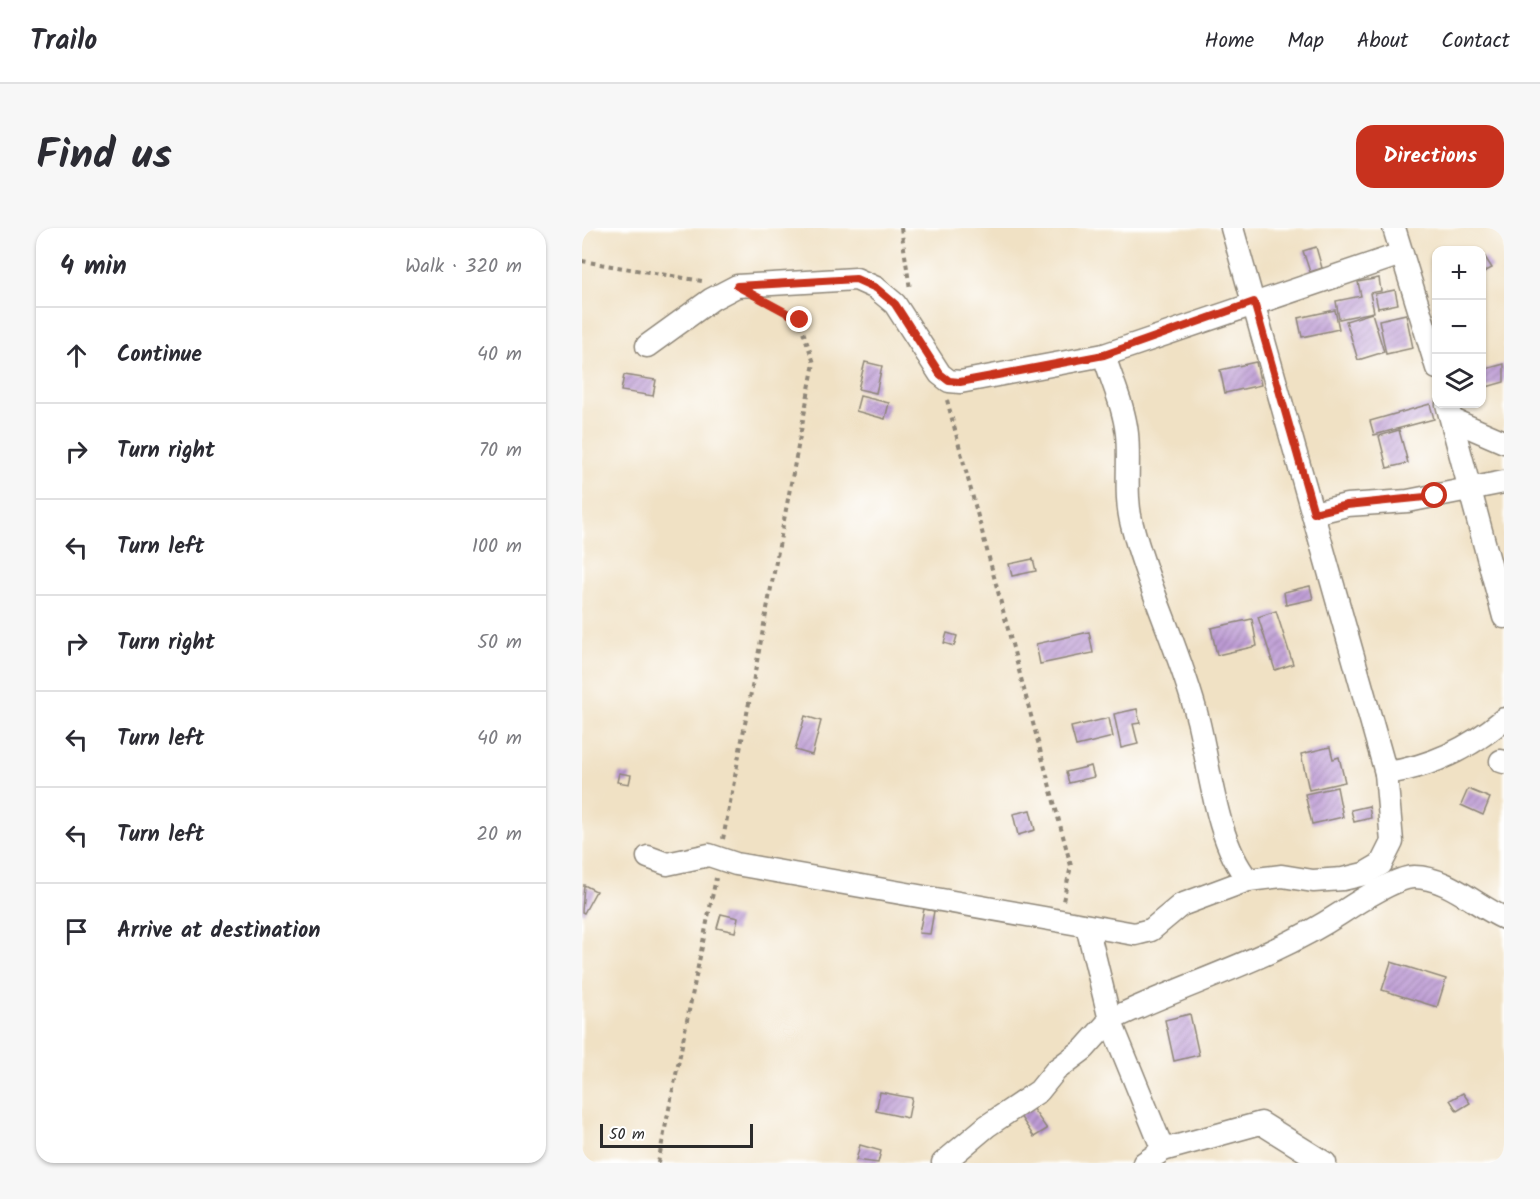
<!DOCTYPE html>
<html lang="en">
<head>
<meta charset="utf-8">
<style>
  body { margin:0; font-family:Kalam,sans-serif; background:#f7f7f7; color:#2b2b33 }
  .controls { position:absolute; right:18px; top:18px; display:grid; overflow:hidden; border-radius:12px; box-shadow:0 2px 4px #0004 }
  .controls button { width:54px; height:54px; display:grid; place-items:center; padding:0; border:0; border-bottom:2px solid #e1e1e2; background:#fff; color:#2b2b33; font:30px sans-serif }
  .scale { position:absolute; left:18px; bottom:15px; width:153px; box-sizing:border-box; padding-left:6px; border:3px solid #2b2b2b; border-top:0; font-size:16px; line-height:21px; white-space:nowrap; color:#2b2b2b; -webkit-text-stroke:4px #fff; paint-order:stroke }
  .stop { position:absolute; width:18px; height:18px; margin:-14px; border:4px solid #c8321e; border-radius:50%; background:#fff }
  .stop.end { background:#c8321e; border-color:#fff; box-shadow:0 2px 6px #0008 }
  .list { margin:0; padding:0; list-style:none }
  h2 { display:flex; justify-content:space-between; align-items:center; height:78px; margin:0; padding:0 24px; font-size:26px }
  h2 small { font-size:20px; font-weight:400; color:#7c7c81 }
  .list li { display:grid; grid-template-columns:39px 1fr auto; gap:18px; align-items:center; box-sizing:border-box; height:96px; padding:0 24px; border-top:2px solid #e1e1e2 }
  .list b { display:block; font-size:22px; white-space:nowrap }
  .list em { font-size:20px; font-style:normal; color:#7c7c81 }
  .icon { flex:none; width:33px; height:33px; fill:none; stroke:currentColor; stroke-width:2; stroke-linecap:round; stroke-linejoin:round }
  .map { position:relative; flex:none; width:922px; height:935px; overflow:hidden; border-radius:18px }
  header { display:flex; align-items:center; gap:36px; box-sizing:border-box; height:84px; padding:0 30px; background:#fff; border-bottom:2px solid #e1e1e2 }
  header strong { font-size:28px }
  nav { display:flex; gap:33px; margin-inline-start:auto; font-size:21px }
  .intro { display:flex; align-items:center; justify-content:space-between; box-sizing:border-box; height:144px; padding:0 36px }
  h1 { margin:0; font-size:42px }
  .button { padding:15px 27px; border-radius:18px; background:#c8321e; color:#fff; font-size:21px; font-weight:700 }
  main { display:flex; gap:36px; padding:0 36px }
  aside { flex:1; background:#fff; border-radius:18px; box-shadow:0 2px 4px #0004 }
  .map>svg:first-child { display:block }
  .building { fill:url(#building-hatch) }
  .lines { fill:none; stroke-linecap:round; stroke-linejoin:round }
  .minor-casing { stroke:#8e8678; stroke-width:25 }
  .path { stroke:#8e8678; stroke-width:4; stroke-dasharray:4.5 4.5; stroke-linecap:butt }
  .minor { stroke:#fff; stroke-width:22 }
  .route { stroke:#c8321e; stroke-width:8 }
</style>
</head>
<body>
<header>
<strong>Trailo</strong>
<nav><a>Home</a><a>Map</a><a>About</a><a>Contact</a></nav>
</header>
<div class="intro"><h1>Find us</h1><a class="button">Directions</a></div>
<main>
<aside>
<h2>4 min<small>Walk · 320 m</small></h2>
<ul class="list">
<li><svg class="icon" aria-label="ahead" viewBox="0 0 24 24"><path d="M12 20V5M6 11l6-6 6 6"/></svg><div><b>Continue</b></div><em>40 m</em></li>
<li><svg class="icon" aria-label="right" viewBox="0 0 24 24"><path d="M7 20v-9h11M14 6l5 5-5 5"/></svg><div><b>Turn right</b></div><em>70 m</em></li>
<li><svg class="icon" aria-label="left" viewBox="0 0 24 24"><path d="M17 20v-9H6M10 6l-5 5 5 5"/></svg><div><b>Turn left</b></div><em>100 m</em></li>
<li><svg class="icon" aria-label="right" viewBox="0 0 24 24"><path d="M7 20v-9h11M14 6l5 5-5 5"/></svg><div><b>Turn right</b></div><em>50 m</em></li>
<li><svg class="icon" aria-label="left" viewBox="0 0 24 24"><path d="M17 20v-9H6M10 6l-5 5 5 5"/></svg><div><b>Turn left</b></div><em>40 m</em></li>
<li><svg class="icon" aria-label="left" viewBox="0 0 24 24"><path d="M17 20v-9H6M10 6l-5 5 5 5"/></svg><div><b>Turn left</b></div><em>20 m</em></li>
<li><svg class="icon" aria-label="arrive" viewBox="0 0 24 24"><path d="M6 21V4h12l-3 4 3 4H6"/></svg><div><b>Arrive at destination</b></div></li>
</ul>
</aside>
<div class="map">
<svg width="922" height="935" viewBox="0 0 922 935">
  <defs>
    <pattern id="building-hatch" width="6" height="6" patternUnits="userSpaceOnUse" patternTransform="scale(1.5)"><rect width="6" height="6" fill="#bd9bd4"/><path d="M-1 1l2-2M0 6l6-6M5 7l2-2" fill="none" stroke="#9a7fac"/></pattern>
  </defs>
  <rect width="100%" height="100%" fill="#fff"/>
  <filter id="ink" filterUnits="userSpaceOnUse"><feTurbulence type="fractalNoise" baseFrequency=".0167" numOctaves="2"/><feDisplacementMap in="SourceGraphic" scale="12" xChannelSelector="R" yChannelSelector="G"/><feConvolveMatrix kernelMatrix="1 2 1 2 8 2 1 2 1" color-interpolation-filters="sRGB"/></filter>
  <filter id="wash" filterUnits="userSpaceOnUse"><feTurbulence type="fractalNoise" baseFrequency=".008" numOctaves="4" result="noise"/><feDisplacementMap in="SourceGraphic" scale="24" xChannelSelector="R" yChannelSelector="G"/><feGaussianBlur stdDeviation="1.35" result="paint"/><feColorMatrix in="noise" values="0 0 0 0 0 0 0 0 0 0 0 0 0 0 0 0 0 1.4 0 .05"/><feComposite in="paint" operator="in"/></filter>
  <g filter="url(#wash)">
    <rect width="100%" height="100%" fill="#f0e1c4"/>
    <g id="blocks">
      <g class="building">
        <polygon points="734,19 740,40 728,44 721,23"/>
        <polygon points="903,29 910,40 900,45 900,31"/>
        <polygon points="797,50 799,63 788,65 792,84 757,91 754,73 779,68 776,54"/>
        <polygon points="813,62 816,76 796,80 793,66"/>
        <polygon points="753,82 757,101 720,109 716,90"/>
        <polygon points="790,85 802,124 776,132 764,93"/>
        <polygon points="824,86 831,120 804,126 797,92"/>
        <polygon points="283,134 300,138 294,165 276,161"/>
        <polygon points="674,134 679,157 643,165 638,142"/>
        <polygon points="922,136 922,154 901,160 900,142"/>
        <polygon points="42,147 74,152 71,168 39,163"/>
        <polygon points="278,168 307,175 303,191 274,183"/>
        <polygon points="848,176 852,191 792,207 788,193"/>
        <polygon points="817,202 826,235 805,240 797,208"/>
        <polygon points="451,331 454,343 430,348 427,336"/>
        <polygon points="728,358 731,371 704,377 702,364"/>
        <polygon points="694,383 711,436 693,442 676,389"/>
        <polygon points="670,391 675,418 635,427 629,400"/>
        <polygon points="507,404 511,425 458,436 454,416"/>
        <polygon points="365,405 375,408 372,418 362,415"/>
        <polygon points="555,481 558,495 551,496 556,516 539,520 532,486"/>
        <polygon points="223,488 239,493 230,527 213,522"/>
        <polygon points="527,490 531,509 494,518 489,499"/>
        <polygon points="748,519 751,531 757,529 763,554 727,562 719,526"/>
        <polygon points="509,538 512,549 487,555 484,544"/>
        <polygon points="37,545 49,547 47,556 35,554"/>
        <polygon points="755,559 761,589 730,596 723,566"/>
        <polygon points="886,561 908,570 901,587 879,577"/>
        <polygon points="787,578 789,590 772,594 769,582"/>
        <polygon points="448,582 453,602 436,607 431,586"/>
        <polygon points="2,657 14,663 2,685 0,684"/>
        <polygon points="342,681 352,683 348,706 337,705"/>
        <polygon points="139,686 156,690 153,704 135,700"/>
        <polygon points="809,734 864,751 855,779 800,762"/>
        <polygon points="608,786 617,827 592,833 583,792"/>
        <polygon points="298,864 330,870 326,890 294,883"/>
        <polygon points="881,865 888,875 875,883 868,872"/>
        <polygon points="448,877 465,901 452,909 436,885"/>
        <polygon points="278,917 299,923 296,935 274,932"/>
      </g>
    </g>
  </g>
  <g filter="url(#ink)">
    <use href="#blocks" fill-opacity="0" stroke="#8e8678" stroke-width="1.5"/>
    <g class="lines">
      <defs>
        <g id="minor">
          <polyline points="650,0 804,545"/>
          <polyline points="812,0 855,140"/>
          <polyline points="65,118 130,71 155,58 274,51 294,60 313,76 358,146 367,153 378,154 522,127 819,26"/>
          <path d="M522,127C530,154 542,178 545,206C548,236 542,267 550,297C567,363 599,425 616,492C628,540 634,613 666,652"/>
          <polyline points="865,176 922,389"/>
          <polyline points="871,192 922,214"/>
          <polyline points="732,285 765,277 826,273 922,254"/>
          <polyline points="919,533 922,534"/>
          <path d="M66,629L85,636L127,627L154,636L553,706L569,702L599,677L666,652L700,648L731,653L761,651L782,646L799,636L810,614L804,545C847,539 888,520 922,491"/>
          <path d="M581,922L528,792C604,755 688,732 759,685C774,675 815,649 832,649C865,649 893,677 922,690"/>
          <polyline points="361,935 405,898 457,863 474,842 502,821 528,792 505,698"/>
          <polyline points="562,935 581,922 679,895 743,935"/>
        </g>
      </defs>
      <use href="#minor" class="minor-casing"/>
      <g class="path">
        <polyline points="319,0 328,61"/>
        <polyline points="0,33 120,53"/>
        <polyline points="365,172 489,638 481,673"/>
        <polyline points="141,611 232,135 217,92 191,78"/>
        <polyline points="76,935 134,650"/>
      </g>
      <use href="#minor" class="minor"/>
    </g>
  </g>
  <g class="lines" filter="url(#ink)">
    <polyline class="route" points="218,92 155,58 274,51 294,60 313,76 358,146 367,153 378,154 522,127 672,74 732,285 765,277 853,268"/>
  </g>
</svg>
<div class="controls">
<button>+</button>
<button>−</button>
<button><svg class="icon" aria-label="layers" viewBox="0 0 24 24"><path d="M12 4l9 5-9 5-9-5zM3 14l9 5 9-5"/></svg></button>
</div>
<div class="scale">50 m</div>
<div class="stop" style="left:853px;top:268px"></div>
<div class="stop end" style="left:218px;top:92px"></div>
</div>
</main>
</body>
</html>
